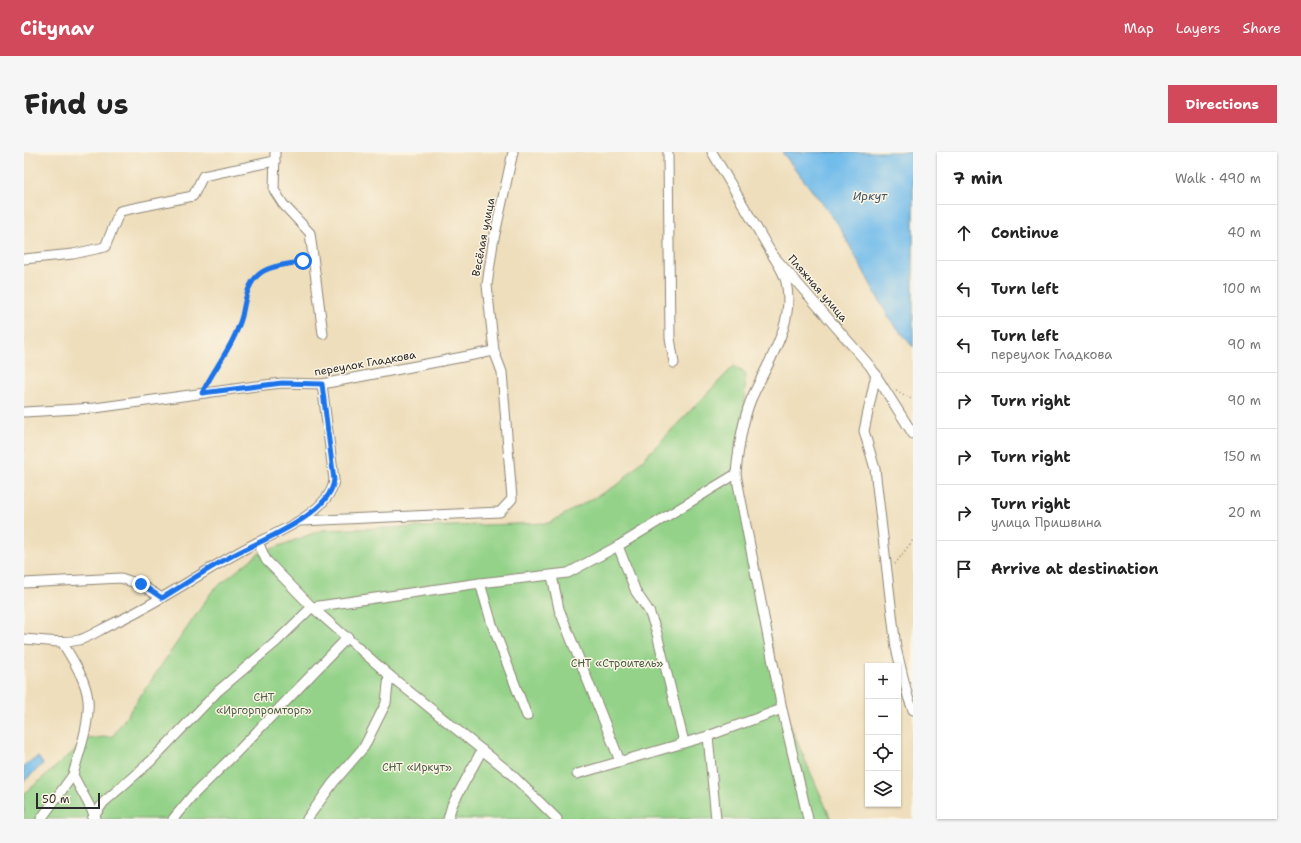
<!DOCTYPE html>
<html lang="en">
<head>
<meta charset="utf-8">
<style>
  body { margin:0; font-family:"Shantell Sans",sans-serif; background:#f6f6f6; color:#222 }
  .controls { position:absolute; right:12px; bottom:12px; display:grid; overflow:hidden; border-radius:0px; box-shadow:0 1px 3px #0004 }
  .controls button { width:36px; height:36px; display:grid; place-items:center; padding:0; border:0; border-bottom:1px solid #e0e0e0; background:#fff; color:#222; font:20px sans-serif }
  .scale { position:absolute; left:12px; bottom:10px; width:64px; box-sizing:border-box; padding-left:4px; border:2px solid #2b2b2b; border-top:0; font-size:11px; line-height:14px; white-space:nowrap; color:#2b2b2b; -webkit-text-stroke:3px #fcf5e5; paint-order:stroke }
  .stop { position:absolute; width:12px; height:12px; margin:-9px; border:3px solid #1a73e8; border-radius:50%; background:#fff }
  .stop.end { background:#1a73e8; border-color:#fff; box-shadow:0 1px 4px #0008 }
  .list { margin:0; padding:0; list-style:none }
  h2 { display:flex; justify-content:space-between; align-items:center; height:52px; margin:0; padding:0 16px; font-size:17px }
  h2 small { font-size:13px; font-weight:400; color:#767676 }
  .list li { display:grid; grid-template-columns:26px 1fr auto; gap:12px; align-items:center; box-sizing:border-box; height:56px; padding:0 16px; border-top:1px solid #e0e0e0 }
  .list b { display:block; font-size:15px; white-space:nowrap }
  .list p { margin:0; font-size:13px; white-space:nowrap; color:#767676 }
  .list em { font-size:13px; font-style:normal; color:#767676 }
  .icon { flex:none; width:22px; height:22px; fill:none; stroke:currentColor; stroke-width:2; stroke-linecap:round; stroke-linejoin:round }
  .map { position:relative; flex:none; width:889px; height:667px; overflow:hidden; border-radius:0px }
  header { display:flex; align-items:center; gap:24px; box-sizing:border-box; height:56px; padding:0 20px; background:#d1495b; color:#fff }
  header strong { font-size:19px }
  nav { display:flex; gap:22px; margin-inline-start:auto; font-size:14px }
  .intro { display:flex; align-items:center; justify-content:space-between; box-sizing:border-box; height:96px; padding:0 24px }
  h1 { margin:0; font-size:28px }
  .button { padding:10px 18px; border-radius:0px; background:#d1495b; color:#fff; font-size:14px; font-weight:700 }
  main { display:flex; gap:24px; padding:0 24px }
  aside { flex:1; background:#fff; border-radius:0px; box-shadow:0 1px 3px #0004 }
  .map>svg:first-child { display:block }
  .green { fill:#93d288; stroke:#5f7e5a }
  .water { fill:#72bceb; stroke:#4e748b }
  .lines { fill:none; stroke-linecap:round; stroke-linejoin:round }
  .minor-casing { stroke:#8c8474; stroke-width:11 }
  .path { stroke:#8c8474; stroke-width:1.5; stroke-dasharray:1 3; stroke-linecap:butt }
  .minor { stroke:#fff; stroke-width:9 }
  .route { stroke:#1a73e8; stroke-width:5 }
  .labels { text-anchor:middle; stroke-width:3; stroke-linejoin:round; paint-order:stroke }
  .street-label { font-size:11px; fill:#2b2b2b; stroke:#fcf5e5 }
  .park-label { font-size:11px; fill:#4a5d47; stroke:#fcf5e5 }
  .water-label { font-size:12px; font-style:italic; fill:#405665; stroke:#fcf5e5 }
</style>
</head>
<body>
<header>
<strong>Citynav</strong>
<nav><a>Map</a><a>Layers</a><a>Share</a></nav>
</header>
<div class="intro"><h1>Find us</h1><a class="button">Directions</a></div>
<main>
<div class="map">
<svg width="889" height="667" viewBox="0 0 889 667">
  <rect width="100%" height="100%" fill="#fcf5e5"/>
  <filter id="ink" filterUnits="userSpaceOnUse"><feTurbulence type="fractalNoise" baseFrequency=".025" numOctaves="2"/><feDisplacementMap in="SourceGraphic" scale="8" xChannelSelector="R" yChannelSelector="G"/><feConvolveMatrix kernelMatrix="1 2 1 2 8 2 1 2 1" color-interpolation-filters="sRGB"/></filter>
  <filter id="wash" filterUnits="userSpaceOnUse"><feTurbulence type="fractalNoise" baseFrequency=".012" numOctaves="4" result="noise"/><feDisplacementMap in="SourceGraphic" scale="16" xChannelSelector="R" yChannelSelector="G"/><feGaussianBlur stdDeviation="0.9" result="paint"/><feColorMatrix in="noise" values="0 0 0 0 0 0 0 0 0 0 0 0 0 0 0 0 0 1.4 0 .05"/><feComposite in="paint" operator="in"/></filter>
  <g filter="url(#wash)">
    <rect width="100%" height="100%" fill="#eedebc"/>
    <polygon class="green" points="710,214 722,222 715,327 761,562 807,667 0,667 0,642 64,587 89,584 189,438 234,402 298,378 525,371 595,332"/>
    <g class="water">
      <polygon points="758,0 889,0 889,195 865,166 814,72"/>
      <polygon points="14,605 19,612 0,629 0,614"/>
    </g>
  </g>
  <g filter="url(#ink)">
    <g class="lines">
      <defs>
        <g id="minor">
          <polyline points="251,0 250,38 259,52 286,81 299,182"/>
          <polyline points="644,0 646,186 650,211"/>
          <polyline points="688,0 748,102 846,214 889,282"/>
          <path d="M748,102C753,111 760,120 762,130C772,173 742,212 726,250C718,272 714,299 712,322L758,557L784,667"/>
          <polyline points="0,107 49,102 81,95 96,59 169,44 179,24 251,9"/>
          <polyline points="852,222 840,279 851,317 872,496 884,545 889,558"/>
          <polyline points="0,260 71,256 232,234 258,231 298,232 470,199"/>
          <polyline points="277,369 476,360 488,347 478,220 470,199 463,133 469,91 489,0"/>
          <path d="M234,390C258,379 307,357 310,328L298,232"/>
          <polyline points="594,394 612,440 625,459 632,478 660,590"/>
          <polyline points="528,424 535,457 596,609"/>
          <polyline points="0,431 97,426 117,433 138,446"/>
          <polyline points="456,431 468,472 503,564"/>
          <path d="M0,487C17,488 38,492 55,488C66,485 77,477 88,472C139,449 184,415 234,390L242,408L288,455L365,523L484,619L533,667"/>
          <path d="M38,490C48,507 62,527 64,548C66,573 55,599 49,623L72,666"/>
          <polyline points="684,584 692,667"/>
          <polyline points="553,622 684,584 758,557"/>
          <polyline points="17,667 49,623"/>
          <polyline points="68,667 80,650 127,609 194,539 252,490 288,455 456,431 544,421 594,394 712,322"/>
          <polyline points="149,667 168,644 214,599 324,485"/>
          <polyline points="283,667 309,631 340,595 362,551 365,523"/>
          <polyline points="424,667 428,653 458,598"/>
        </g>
      </defs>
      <use href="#minor" class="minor-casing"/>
      <g class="path">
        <path d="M182,232C191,216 204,202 211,185C219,166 218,140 233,125C245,111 268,119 280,107"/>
        <polyline points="872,238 889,248"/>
        <polyline points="871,412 889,388"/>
      </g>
      <use href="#minor" class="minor"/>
    </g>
  </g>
  <g class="lines" filter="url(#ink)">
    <path class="route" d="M117,432L138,446C161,432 183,417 206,405C234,389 306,364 310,328L298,232L258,231L178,241C191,215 210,193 218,164C221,151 222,135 233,124C244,113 264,113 279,109"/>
  </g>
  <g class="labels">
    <g class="street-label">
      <text transform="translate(459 85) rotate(-79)" y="4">Весёлая улица</text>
      <text transform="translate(794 136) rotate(49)" y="4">Пляжная улица</text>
      <text transform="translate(341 211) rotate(-10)" y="4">переулок Гладкова</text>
    </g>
    <g class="park-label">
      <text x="593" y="515">СНТ «Строитель»</text>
      <text x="240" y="549">СНТ<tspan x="240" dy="13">«Иргорпромторг»</tspan></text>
      <text x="393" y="619">СНТ «Иркут»</text>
    </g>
    <g class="water-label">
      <text x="846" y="48">Иркут</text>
    </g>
  </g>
</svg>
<div class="controls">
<button>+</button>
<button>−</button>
<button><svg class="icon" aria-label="locate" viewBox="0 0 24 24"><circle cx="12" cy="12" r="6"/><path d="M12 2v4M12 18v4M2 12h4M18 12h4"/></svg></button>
<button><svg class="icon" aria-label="layers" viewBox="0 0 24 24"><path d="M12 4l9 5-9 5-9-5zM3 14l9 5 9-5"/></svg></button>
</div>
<div class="scale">50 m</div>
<div class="stop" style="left:279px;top:109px"></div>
<div class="stop end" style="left:117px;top:432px"></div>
</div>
<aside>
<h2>7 min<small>Walk · 490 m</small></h2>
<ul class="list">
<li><svg class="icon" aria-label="ahead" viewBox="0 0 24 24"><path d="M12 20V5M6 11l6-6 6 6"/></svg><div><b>Continue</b></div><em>40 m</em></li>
<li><svg class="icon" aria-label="left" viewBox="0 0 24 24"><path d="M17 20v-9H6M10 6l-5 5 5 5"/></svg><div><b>Turn left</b></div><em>100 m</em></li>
<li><svg class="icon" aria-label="left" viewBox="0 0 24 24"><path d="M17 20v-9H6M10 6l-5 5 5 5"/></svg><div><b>Turn left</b><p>переулок Гладкова</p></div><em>90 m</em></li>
<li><svg class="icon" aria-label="right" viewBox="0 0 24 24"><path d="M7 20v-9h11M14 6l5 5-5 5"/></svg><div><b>Turn right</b></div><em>90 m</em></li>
<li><svg class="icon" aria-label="right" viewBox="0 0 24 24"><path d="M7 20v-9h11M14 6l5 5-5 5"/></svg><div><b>Turn right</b></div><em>150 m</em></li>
<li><svg class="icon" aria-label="right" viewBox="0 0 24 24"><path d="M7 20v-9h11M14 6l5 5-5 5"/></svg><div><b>Turn right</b><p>улица Пришвина</p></div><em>20 m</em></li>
<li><svg class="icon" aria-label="arrive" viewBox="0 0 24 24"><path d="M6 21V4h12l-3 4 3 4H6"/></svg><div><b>Arrive at destination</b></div></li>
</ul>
</aside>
</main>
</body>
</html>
